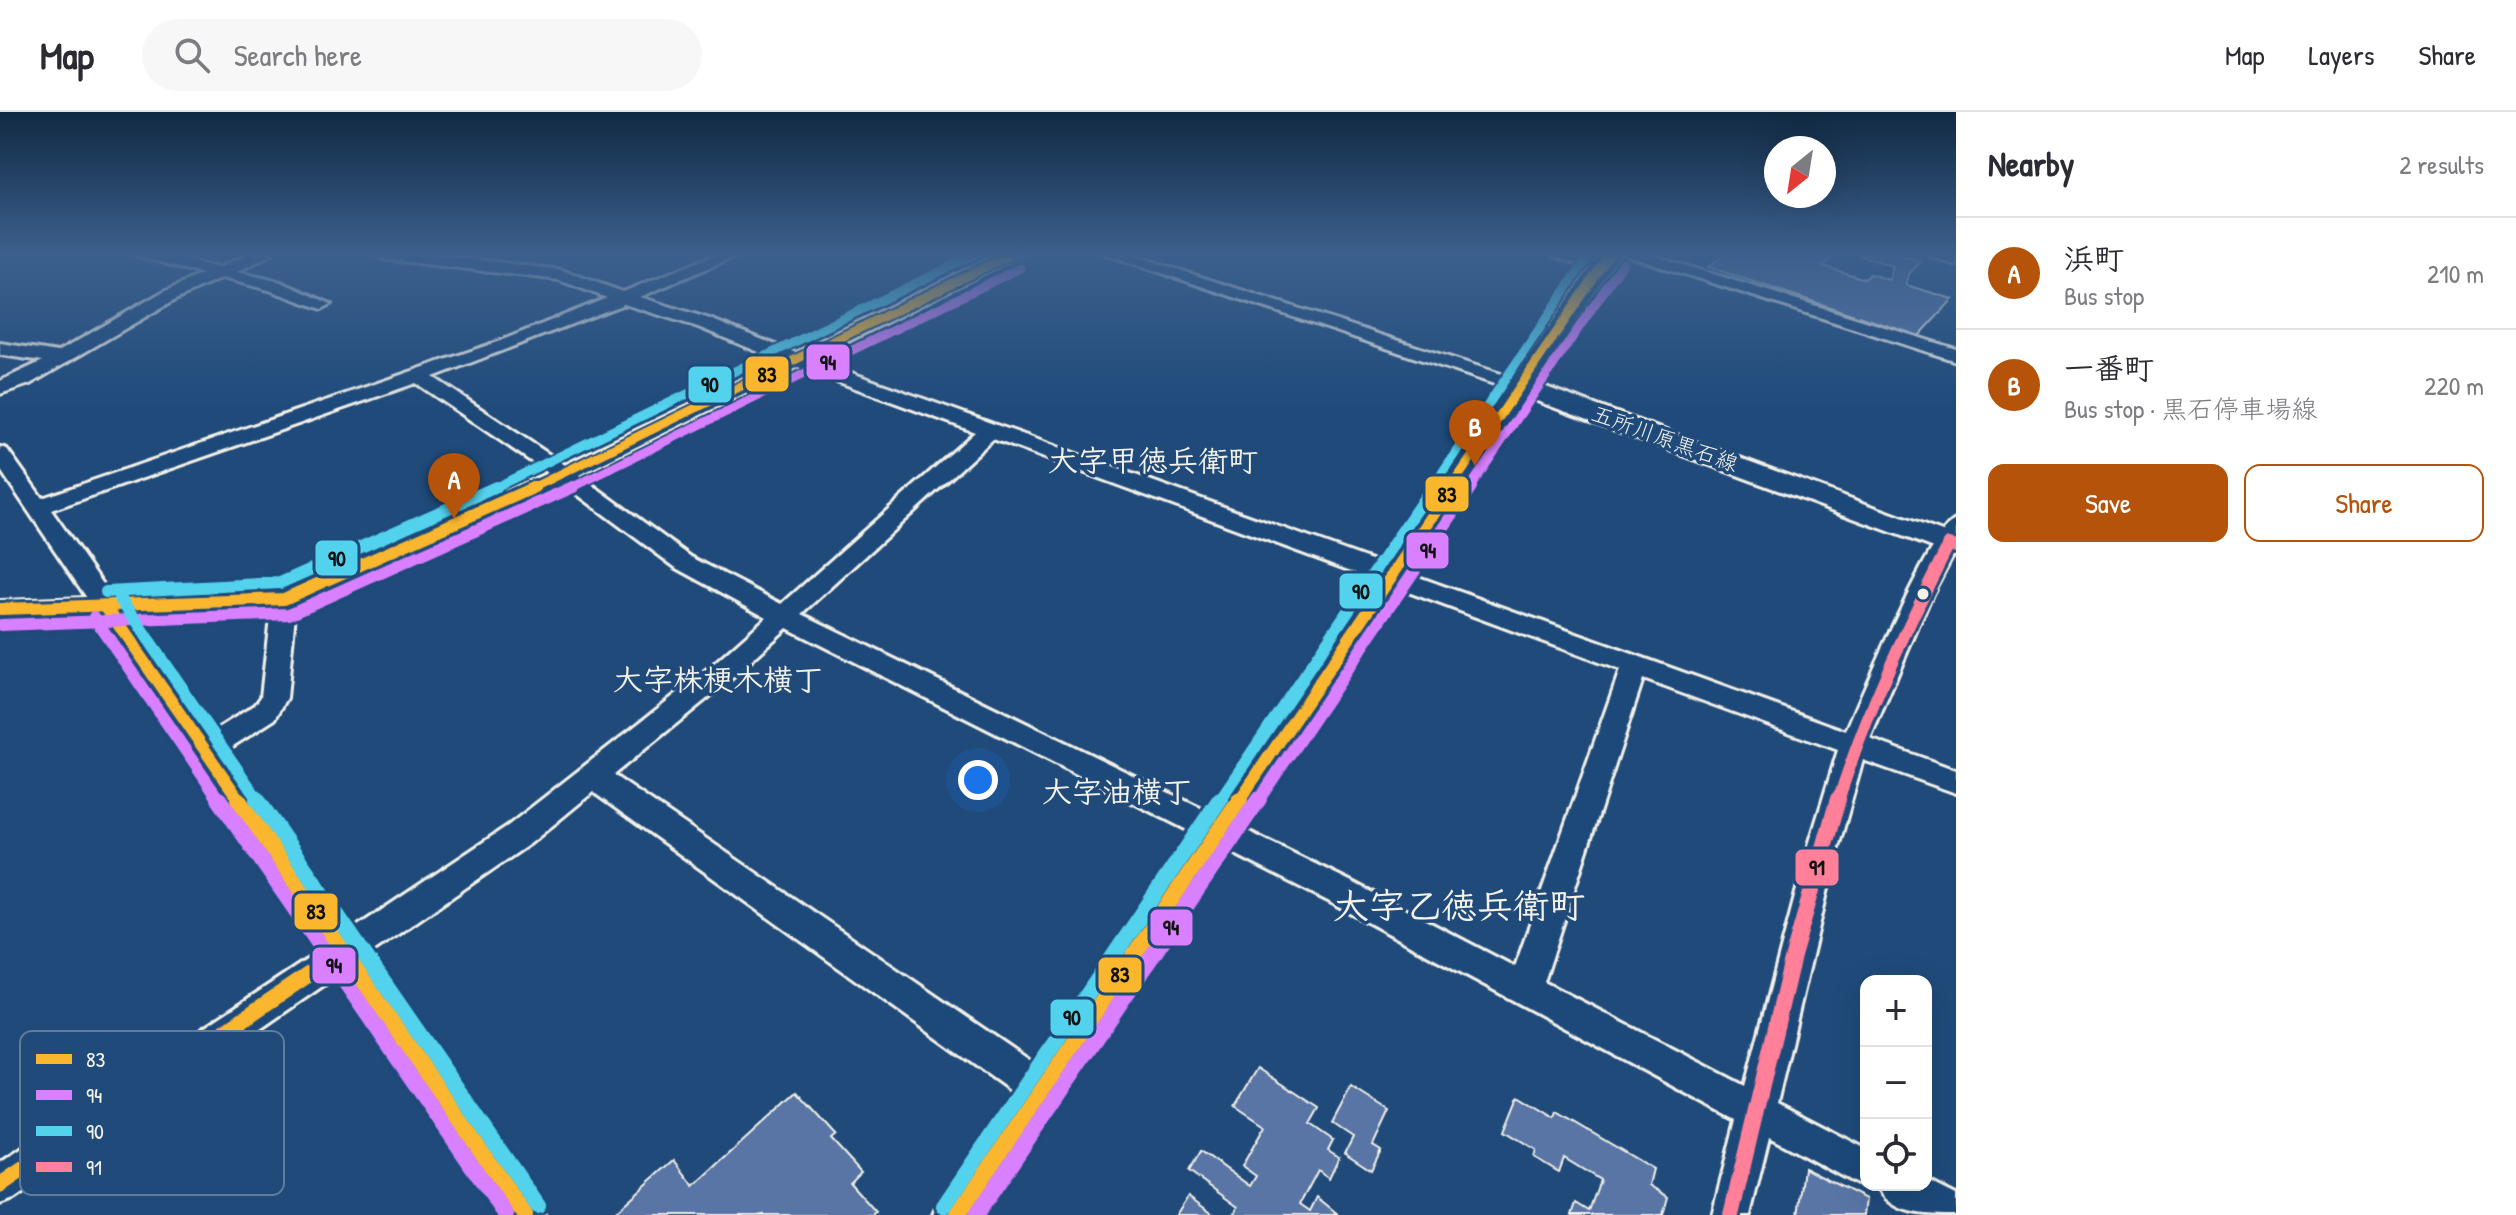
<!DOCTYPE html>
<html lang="en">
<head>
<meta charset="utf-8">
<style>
  body { margin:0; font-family:"Patrick Hand","Klee One",sans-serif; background:#f7f7f7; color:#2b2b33 }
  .controls { position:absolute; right:24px; bottom:24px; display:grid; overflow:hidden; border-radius:16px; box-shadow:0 8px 32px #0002 }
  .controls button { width:72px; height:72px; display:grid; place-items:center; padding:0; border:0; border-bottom:2px solid #e1e1e2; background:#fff; color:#2b2b33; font:40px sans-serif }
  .compass { position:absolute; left:1764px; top:24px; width:72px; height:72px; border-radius:50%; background:#fff; box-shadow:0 8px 32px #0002; rotate:210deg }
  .you { position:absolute; left:978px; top:668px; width:28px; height:28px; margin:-20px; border:6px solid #fff; border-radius:50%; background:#1a73e8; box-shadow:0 0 0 12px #1a73e833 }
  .badge { display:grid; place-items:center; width:52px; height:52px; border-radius:50%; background:#b45309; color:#fff; font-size:26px; font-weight:700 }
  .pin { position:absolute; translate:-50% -66px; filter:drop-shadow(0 2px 4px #0008) }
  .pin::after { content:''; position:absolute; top:42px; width:28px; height:24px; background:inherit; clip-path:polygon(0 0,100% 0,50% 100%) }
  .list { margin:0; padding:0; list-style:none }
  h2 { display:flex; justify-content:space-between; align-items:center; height:104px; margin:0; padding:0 32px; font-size:34px }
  h2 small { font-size:26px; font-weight:400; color:#7c7c81 }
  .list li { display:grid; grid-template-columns:52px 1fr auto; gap:24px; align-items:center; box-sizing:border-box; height:112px; padding:0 32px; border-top:2px solid #e1e1e2 }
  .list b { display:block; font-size:30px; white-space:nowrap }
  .list p { margin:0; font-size:26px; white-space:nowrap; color:#7c7c81 }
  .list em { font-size:26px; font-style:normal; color:#7c7c81 }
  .actions { display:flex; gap:16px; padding:24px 32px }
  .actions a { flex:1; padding:18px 0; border:2px solid #b45309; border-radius:16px; text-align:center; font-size:28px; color:#b45309 }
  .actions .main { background:#b45309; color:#fff }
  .icon { flex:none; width:44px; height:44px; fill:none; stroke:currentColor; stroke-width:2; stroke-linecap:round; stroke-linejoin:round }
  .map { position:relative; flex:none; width:1956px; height:1103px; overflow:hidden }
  header { display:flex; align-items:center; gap:48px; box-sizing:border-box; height:112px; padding:0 40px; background:#fff; border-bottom:2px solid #e1e1e2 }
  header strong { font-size:38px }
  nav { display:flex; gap:44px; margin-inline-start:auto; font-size:28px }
  .search { width:560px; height:72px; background:#f7f7f7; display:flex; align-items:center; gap:20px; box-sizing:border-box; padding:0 28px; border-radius:44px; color:#7c7c81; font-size:30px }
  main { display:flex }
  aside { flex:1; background:#fff }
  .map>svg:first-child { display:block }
  .building { fill:#5874a5; stroke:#f4f1e8; stroke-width:2 }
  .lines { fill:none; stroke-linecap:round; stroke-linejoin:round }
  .minor-casing { stroke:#f4f1e8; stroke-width:6 }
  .major-casing { stroke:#f4f1e8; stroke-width:6 }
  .minor { fill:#1f4a7a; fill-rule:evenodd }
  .major { fill:#1f4a7a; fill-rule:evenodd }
  .bus-1-far2-casing { stroke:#1f4a7a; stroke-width:13 }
  .bus-1-far1-casing { stroke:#1f4a7a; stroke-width:18 }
  .bus-1-casing { stroke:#1f4a7a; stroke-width:22 }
  .bus-2-far2-casing { stroke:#1f4a7a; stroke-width:13 }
  .bus-2-far1-casing { stroke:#1f4a7a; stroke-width:18 }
  .bus-2-casing { stroke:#1f4a7a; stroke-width:22 }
  .bus-3-far2-casing { stroke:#1f4a7a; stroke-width:13 }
  .bus-3-far1-casing { stroke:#1f4a7a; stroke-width:18 }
  .bus-3-casing { stroke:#1f4a7a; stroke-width:22 }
  .bus-4-far1-casing { stroke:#1f4a7a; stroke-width:18 }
  .bus-4-casing { stroke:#1f4a7a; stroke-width:22 }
  .bus-1-far2 { stroke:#fab62d; stroke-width:9 }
  .bus-1-far1 { stroke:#fab62d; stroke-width:12 }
  .bus-1 { stroke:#fab62d; stroke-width:16 }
  .bus-2-far2 { stroke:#d880ff; stroke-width:9 }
  .bus-2-far1 { stroke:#d880ff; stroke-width:12 }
  .bus-2 { stroke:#d880ff; stroke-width:16 }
  .bus-3-far2 { stroke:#53d2ee; stroke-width:9 }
  .bus-3-far1 { stroke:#53d2ee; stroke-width:12 }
  .bus-3 { stroke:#53d2ee; stroke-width:16 }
  .bus-4-far1 { stroke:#ff8098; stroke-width:12 }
  .bus-4 { stroke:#ff8098; stroke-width:16 }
  .bus-dot { fill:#f4f1e8; stroke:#1f4a7a; stroke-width:3 }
  .labels { text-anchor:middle; stroke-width:7; stroke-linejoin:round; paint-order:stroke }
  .far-street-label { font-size:22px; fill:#f4f1e8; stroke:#1f4a7a }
  .quarter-label { font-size:30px; font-weight:bold; fill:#f4f1e8; stroke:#1f4a7a }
  .near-quarter-label { font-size:36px; font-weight:bold; fill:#f4f1e8; stroke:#1f4a7a }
  .key { fill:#1f4a7a; stroke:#5f7c9b; stroke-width:2 }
  .key-label { font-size:22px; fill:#f4f1e8 }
  .line-badge { stroke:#1f4a7a; stroke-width:3 }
  .pale-badge-label { font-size:22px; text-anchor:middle; font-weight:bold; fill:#111 }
</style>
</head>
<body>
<header>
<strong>Map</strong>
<div class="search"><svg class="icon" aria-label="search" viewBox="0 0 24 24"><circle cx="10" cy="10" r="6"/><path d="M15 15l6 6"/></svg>Search here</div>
<nav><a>Map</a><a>Layers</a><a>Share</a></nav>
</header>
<main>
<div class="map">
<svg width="1956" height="1103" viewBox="0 0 1956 1103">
  <rect width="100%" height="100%" fill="#1f4a7a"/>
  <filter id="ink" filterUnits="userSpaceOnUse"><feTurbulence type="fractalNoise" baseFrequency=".0125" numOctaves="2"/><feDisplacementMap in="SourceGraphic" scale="16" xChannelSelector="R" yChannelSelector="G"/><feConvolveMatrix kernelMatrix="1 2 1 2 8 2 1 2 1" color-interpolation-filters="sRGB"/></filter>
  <g filter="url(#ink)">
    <g class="building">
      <polygon points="1725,142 1836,142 1823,154 1865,167 1870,162 1889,168 1893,154 1856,142 1897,142 1921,149 1909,162 1906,173 1953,187 1919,224 1708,155"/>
      <polygon points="1258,956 1319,996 1310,1012 1333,1028 1328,1038 1339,1045 1329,1066 1318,1058 1300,1092 1310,1099 1317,1085 1339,1103 1234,1103 1238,1095 1189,1059 1201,1039 1250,1074 1256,1064 1242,1054 1265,1014 1235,994"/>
      <polygon points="1351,975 1389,999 1373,1033 1381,1038 1371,1058 1345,1041 1353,1025 1332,1011"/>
      <polygon points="797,980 836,1023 831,1027 861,1060 850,1071 876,1100 873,1103 612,1103 674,1048 694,1074"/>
      <polygon points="1519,984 1555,1006 1557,1000 1653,1057 1649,1073 1668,1085 1663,1103 1572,1103 1576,1091 1589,1099 1600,1068 1564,1046 1559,1060 1534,1045 1536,1038 1505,1019"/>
      <polygon points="1804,1056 1866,1087 1864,1103 1798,1103"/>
      <polygon points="1188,1084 1214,1103 1176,1103"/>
    </g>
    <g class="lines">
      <defs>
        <g id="minor">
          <polygon points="132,142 162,142 218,156 249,142 271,142 237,160 281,170 331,192 322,197 269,178 222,166 176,187 30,272 0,282 0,269 43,249 0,243 0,231 58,240 164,179 203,162"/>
          <path d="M376,142H428L562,158L623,180L717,142H740L640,185L710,207L796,241L999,142H1021L813,247L1846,619C1860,587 1932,414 1956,408V437L1932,482L1870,627L1956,658V681L1863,648L1836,743L1777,991L1866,1037V1073H1873L1866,1076L1853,1070L1769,1025L1750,1103H1712L1736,1008L1330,790L787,516L730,568L613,663L1054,965L1059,978L1054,991L1041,996L1028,991L593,680L531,731L366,844L539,1089L544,1103H502L340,862L14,1087L0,1092V1051L323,837L98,502L0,505V489L87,486L0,357V335L7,337L42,386L500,229L607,186L559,168L384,147ZM624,192L698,215L781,249L565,353L433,265ZM798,255L975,320L782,492L691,445L579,363ZM416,271L548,361L281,479L112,485L51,398ZM993,327L1620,558L1515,855L1352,770L802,502ZM562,371L675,455L767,505L712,554L509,713L349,820L222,641L275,607L287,586L296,491ZM271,496L261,585L255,593L209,622L124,501ZM1643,567L1838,638L1806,743L1745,974L1544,870Z"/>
          <polygon points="1105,142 1130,142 1529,271 1532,275 1522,281 1515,279"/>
          <polygon points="1549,142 1575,142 1608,155 1600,160"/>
          <polygon points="1622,142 1648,142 1956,237 1956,249"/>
          <polygon points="1930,142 1956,143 1956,153 1932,145"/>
          <path d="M1926,1068L1956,1083V1103C1926,1103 1890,1103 1877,1073H1926Z"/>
        </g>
        <polygon id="major" points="1600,142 1620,142 1535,271 1956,425 1956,444 1526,285 985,1103 933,1103 940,1086"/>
      </defs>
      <use href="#minor" class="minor-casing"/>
      <use href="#major" class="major-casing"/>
      <use href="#minor" class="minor"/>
      <use href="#major" class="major"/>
      <defs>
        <g id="bus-1-far2">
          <polyline points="530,377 1012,142"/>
          <polyline points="1450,377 1610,142"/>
        </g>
        <g id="bus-1-far1">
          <polyline points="107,496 240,689"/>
          <polyline points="0,497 284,487 535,375"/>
          <polyline points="1239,689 1452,375"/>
        </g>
        <g id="bus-1">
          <polyline points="238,687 525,1103"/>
          <polyline points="0,1073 343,839"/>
          <polyline points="957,1103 1240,687"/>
        </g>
        <g id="bus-2-far2">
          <polyline points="569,377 1020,156"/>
          <polyline points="1469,377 1623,151"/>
        </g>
        <g id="bus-2-far1">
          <polyline points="94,505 220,689"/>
          <polyline points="1,513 289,502 573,375"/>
          <polyline points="1258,689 1471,375"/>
        </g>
        <g id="bus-2">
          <polyline points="219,687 506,1103"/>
          <polyline points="976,1103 1259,687"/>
        </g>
        <g id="bus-3-far2">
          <polyline points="492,377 976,142"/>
          <polyline points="1431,377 1590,142"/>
        </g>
        <g id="bus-3-far1">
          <polyline points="106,480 280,471 496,375"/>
          <polyline points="120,487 259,689"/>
          <polyline points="1219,689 1432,375"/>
        </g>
        <g id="bus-3">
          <polyline points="257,687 538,1094"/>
          <polyline points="944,1094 1220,687"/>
        </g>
        <path id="bus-4-far1" d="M1838,689C1867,599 1906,516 1949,432L1956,435"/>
        <polyline id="bus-4" points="1731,1103 1793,844 1838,687"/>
      </defs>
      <use href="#bus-1-far2" class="bus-1-far2-casing"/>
      <use href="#bus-1-far1" class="bus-1-far1-casing"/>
      <use href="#bus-1" class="bus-1-casing"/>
      <use href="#bus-2-far2" class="bus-2-far2-casing"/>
      <use href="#bus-2-far1" class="bus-2-far1-casing"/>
      <use href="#bus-2" class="bus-2-casing"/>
      <use href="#bus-3-far2" class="bus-3-far2-casing"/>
      <use href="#bus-3-far1" class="bus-3-far1-casing"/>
      <use href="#bus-3" class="bus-3-casing"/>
      <use href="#bus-4-far1" class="bus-4-far1-casing"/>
      <use href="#bus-4" class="bus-4-casing"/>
      <use href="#bus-1-far2" class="bus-1-far2"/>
      <use href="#bus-1-far1" class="bus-1-far1"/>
      <use href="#bus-1" class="bus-1"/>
      <use href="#bus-2-far2" class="bus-2-far2"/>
      <use href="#bus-2-far1" class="bus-2-far1"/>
      <use href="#bus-2" class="bus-2"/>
      <use href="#bus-3-far2" class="bus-3-far2"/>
      <use href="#bus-3-far1" class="bus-3-far1"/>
      <use href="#bus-3" class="bus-3"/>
      <use href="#bus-4-far1" class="bus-4-far1"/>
      <use href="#bus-4" class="bus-4"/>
    </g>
  </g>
  <linearGradient id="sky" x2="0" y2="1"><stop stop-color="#112943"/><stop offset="0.48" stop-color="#3c608d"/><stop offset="1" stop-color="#3c608d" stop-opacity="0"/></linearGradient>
  <rect width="1956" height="297" fill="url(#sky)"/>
  <circle class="bus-dot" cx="1923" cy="482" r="7"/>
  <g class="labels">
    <g class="far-street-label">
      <text transform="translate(1665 326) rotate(20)" y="8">五所川原黒石線</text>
    </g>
    <g class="quarter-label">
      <text x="1153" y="359">大字甲徳兵衛町</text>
      <text x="718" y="578">大字株梗木横丁</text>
      <text x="1117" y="690">大字油横丁</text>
    </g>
    <g class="near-quarter-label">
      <text x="1459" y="806">大字乙徳兵衛町</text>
    </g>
  </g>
  <rect x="20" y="919" width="264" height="164" rx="12" class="key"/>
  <rect x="36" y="942" width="36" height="10" fill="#fab62d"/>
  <rect x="36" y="978" width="36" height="10" fill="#d880ff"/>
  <rect x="36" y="1014" width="36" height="10" fill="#53d2ee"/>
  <rect x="36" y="1050" width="36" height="10" fill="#ff8098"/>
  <g class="key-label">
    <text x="86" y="955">83</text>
    <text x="86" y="991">94</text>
    <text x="86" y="1027">90</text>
    <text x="86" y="1063">91</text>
  </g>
  <g class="line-badge">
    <rect x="805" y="231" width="46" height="38" rx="8" fill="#d880ff"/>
    <rect x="744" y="243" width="46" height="38" rx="8" fill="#fab62d"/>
    <rect x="687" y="253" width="46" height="39" rx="8" fill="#53d2ee"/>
    <rect x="1424" y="363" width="46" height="38" rx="8" fill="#fab62d"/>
    <rect x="1405" y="419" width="45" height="39" rx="8" fill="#d880ff"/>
    <rect x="314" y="427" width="45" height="38" rx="8" fill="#53d2ee"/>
    <rect x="1338" y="460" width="46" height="38" rx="8" fill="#53d2ee"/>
    <rect x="1794" y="736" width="46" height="39" rx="8" fill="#ff8098"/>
    <rect x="293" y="780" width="46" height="39" rx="8" fill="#fab62d"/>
    <rect x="1149" y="796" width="45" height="39" rx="8" fill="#d880ff"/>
    <rect x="311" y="834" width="46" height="39" rx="8" fill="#d880ff"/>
    <rect x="1097" y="844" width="46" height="38" rx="8" fill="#fab62d"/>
    <rect x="1049" y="886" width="46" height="39" rx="8" fill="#53d2ee"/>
  </g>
  <g class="pale-badge-label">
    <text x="828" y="258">94</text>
    <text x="767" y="270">83</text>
    <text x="710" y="280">90</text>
    <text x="1447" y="390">83</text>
    <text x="1428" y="446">94</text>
    <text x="337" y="454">90</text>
    <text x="1361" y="487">90</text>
    <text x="1817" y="763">91</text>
    <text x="316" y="807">83</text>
    <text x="1171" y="823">94</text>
    <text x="334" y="861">94</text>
    <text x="1120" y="870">83</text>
    <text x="1072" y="913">90</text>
  </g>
</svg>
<div class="controls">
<button>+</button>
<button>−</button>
<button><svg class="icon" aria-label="locate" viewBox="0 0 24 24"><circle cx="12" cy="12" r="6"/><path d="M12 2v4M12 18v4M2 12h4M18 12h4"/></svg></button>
</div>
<svg class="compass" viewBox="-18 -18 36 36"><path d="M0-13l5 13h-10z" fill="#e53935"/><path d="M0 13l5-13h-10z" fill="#7c7c81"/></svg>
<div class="you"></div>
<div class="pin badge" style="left:454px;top:407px">A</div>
<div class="pin badge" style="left:1475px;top:354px">B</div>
</div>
<aside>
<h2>Nearby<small>2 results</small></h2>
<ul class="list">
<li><span class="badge">A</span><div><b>浜町</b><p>Bus stop</p></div><em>210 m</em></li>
<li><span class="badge">B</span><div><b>一番町</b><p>Bus stop · 黒石停車場線</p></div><em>220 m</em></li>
</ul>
<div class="actions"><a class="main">Save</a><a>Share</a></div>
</aside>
</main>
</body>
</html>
